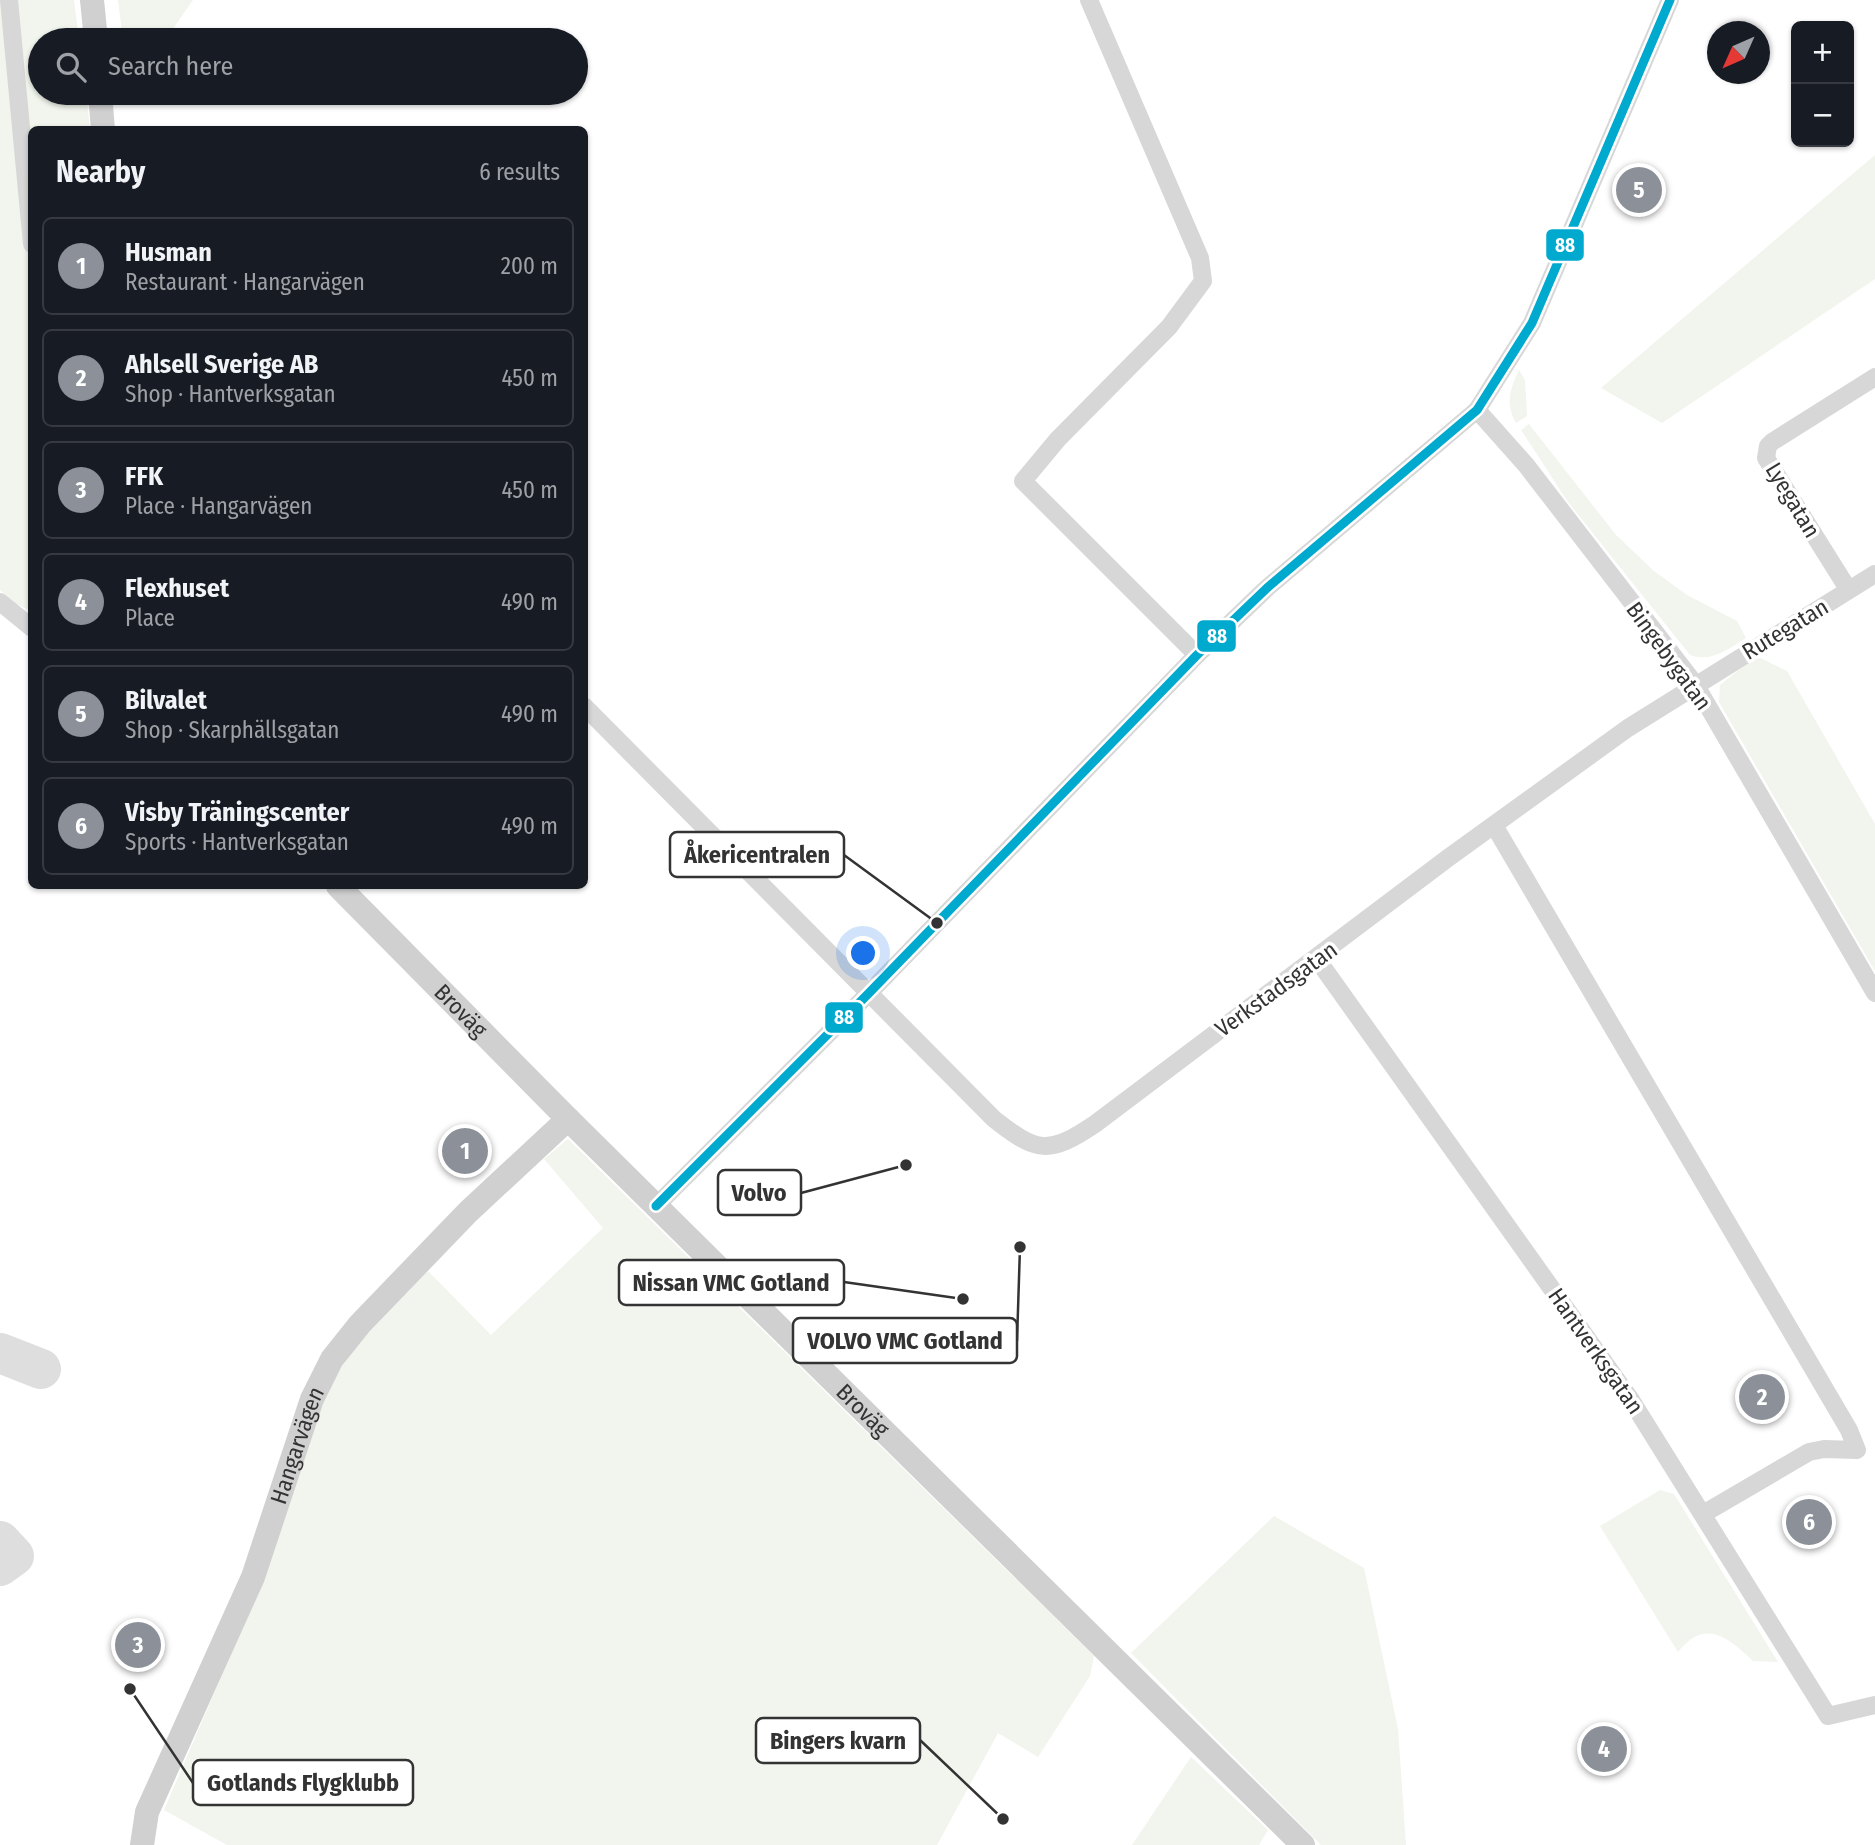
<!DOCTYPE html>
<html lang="en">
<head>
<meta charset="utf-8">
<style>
  body { margin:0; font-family:"Fira Sans Condensed",sans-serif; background:#20242c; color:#f1f3f6 }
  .controls { position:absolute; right:21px; top:21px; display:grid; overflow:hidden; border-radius:10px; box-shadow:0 2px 5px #0004 }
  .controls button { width:63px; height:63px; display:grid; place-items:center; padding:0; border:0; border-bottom:2px solid #363941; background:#171b24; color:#f1f3f6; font:35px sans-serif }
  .compass { position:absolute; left:1707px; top:21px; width:63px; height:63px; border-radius:50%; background:#171b24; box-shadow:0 2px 5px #0004; rotate:225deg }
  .you { position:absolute; left:864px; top:954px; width:24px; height:24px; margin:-18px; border:5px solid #fff; border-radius:50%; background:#1a73e8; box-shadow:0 0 0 10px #1a73e833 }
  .badge { display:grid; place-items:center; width:46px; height:46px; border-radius:50%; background:#8c9099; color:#fff; font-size:23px; font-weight:700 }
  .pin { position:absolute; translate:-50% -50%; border:4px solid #fff; box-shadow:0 2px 7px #0006 }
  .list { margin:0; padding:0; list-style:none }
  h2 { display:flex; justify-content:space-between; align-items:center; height:91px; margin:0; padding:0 28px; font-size:30px }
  h2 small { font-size:23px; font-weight:400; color:#9ea1a6 }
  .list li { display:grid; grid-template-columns:46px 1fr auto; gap:21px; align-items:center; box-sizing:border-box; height:98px; margin:0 14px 14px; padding:0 14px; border:2px solid #363941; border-radius:10px }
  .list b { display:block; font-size:26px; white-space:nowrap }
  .list p { margin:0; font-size:23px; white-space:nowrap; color:#9ea1a6 }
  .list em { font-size:23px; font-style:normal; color:#9ea1a6 }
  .icon { flex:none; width:38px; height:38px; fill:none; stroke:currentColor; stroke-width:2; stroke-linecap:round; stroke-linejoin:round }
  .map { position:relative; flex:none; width:1875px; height:1845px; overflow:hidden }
  .search { position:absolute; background:#171b24; box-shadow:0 2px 5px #0004; left:28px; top:28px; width:560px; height:77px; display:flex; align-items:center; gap:18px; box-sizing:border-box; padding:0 24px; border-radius:38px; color:#9ea1a6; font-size:26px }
  .panel { position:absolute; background:#171b24; box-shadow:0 2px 5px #0004; left:28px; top:126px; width:560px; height:763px; border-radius:10px }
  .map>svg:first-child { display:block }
  .green { fill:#f1f5ed }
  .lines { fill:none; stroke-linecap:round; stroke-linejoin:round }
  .taxiway { stroke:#dedede; stroke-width:40 }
  .street { stroke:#d7d7d7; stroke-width:18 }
  .secondary { stroke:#d0d0d0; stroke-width:24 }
  .bus-1-casing { stroke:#fff; stroke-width:14 }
  .bus-1 { stroke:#00a9ce; stroke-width:9 }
  .labels { text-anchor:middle; stroke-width:7; stroke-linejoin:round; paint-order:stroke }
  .street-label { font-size:23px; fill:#333; stroke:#fff }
  .leader { fill:none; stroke:#333; stroke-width:2.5 }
  .callout-dot { fill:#333; stroke:#fff; stroke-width:2.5 }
  .callout { fill:#fff; stroke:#333; stroke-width:2.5 }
  .callout-label { font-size:24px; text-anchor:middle; font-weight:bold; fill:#333 }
  .line-badge { stroke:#fff; stroke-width:2.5 }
  .badge-label { font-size:19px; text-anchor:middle; font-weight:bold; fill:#fff }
</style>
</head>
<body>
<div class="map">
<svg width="1875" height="1845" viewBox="0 0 1875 1845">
  <rect width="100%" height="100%" fill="#fff"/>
  <g class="green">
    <polygon points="0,0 74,0 79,40 40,40 40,93 86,93 90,129 32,130 31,611 18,605 0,590"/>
    <polygon points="118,0 193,0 165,40 123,40"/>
    <polygon points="1875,155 1875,279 1662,423 1601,388"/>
    <path d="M1519,370L1525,380L1527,416L1516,423C1505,404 1510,389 1519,370Z"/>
    <path d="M1529,424L1616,535L1654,571L1687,595L1737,621L1746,638C1728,649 1711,663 1690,655L1568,502L1521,430Z"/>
    <polygon points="1756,656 1787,671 1875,824 1875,971 1719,702 1720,685"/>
    <polygon points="568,1139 1094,1656 1090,1676 1038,1757 998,1733 937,1845 227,1845 164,1810 268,1568 321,1402 358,1340 428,1271 491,1335 603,1228 544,1159"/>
    <path d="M1660,1490L1674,1494L1778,1662L1753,1661C1728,1637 1705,1618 1678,1652L1600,1526Z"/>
    <polygon points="1274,1516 1364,1568 1398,1729 1406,1845 1321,1845 1131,1653"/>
    <polygon points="1191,1757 1268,1830 1259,1845 1132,1845"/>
  </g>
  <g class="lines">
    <g class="taxiway">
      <polyline points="0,1353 41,1369"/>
      <polyline points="0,1541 14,1556 0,1566"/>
    </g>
    <g class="street">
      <polyline points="9,0 32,244"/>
      <polyline points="1089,0 1200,258 1203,281 1169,327 1058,439 1023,481 1197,655"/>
      <polyline points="1477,410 1526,465 1695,684 1875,993"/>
      <polyline points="1848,589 1766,458 1768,446 1772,442 1875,377"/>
      <polyline points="0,602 32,628"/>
      <path d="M584,706L994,1119C1037,1153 1049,1155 1095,1124L1448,858L1628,728L1875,574"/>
      <polyline points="1495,827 1849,1430 1857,1450 1824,1449 1809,1452 1703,1514"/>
      <polyline points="1317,959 1631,1400 1828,1716 1875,1705"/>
      <polyline points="656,1206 868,994 1197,655 1267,588 1477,410 1532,323 1670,0"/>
    </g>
    <g class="secondary">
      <polyline points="92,0 96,40"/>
      <polyline points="100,93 103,130"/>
      <path id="s1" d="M338,886L568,1119L1303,1845"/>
      <path id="s2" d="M142,1845L147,1812L253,1577L312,1399L332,1359L360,1324L468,1212L568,1119"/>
    </g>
    <defs>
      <polyline id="bus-1" points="656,1206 868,994 1197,655 1267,588 1477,410 1532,323 1670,0"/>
    </defs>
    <use href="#bus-1" class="bus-1-casing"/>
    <use href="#bus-1" class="bus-1"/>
  </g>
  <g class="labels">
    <g class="street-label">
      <text transform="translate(1793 500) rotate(59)" y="8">Lyegatan</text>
      <text transform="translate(1785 629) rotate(-31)" y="8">Rutegatan</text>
      <text transform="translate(1669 656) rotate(54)" y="8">Bingebygatan</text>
      <text transform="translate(1276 989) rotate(-36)" y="8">Verkstadsgatan</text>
      <text dy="8" stroke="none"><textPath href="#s1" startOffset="175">Broväg</textPath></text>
      <text transform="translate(1596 1351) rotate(55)" y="8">Hantverksgatan</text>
      <text dy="8" stroke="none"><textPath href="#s1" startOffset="742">Broväg</textPath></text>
      <text dy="8" stroke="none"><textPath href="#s2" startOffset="430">Hangarvägen</textPath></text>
    </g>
  </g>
  <path class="leader" d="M937 923L844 855M906 1165L801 1193M963 1299L844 1282M1020 1247L1017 1341M1003 1819L920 1740M130 1689L193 1783"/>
  <g class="callout-dot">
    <circle cx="937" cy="923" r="7"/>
    <circle cx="906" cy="1165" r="7"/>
    <circle cx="963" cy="1299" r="7"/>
    <circle cx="1020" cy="1247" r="7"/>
    <circle cx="1003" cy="1819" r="7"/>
    <circle cx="130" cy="1689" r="7"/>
  </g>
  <g class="callout">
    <rect x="670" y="832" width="174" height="45" rx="7"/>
    <rect x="718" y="1170" width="83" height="45" rx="7"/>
    <rect x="619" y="1260" width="225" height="45" rx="7"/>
    <rect x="793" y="1318" width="224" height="45" rx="7"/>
    <rect x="756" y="1718" width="164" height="45" rx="7"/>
    <rect x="193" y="1760" width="220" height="45" rx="7"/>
  </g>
  <g class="callout-label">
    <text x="757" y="863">Åkericentralen</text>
    <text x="759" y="1201">Volvo</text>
    <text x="731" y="1291">Nissan VMC Gotland</text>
    <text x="905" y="1349">VOLVO VMC Gotland</text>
    <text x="838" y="1749">Bingers kvarn</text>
    <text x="303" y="1791">Gotlands Flygklubb</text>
  </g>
  <g class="line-badge">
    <rect x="1545" y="228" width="40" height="34" rx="7" fill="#00a9ce"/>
    <rect x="1196" y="619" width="41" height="34" rx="7" fill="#00a9ce"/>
    <rect x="824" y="1001" width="40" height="33" rx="7" fill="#00a9ce"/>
  </g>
  <g class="badge-label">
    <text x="1565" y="252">88</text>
    <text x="1217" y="643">88</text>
    <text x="844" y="1024">88</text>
  </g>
</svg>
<div class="controls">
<button>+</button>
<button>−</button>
</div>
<svg class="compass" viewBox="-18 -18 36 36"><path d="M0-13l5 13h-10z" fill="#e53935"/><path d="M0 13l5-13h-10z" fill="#9ea1a6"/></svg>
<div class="you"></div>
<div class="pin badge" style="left:465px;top:1151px">1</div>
<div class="pin badge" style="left:1762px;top:1397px">2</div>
<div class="pin badge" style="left:138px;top:1645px">3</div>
<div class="pin badge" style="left:1604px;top:1749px">4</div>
<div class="pin badge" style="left:1639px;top:190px">5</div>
<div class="pin badge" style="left:1809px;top:1522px">6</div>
<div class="search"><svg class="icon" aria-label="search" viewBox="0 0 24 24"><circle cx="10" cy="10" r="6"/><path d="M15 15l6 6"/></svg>Search here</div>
<section class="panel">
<h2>Nearby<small>6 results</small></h2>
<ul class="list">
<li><span class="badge">1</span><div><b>Husman</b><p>Restaurant · Hangarvägen</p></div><em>200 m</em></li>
<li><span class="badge">2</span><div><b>Ahlsell Sverige AB</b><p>Shop · Hantverksgatan</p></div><em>450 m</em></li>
<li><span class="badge">3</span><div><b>FFK</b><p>Place · Hangarvägen</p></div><em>450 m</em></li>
<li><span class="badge">4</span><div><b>Flexhuset</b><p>Place</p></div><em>490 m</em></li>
<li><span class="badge">5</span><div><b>Bilvalet</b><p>Shop · Skarphällsgatan</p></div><em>490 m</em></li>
<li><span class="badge">6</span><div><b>Visby Träningscenter</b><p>Sports · Hantverksgatan</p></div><em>490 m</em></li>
</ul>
</section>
</div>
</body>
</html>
